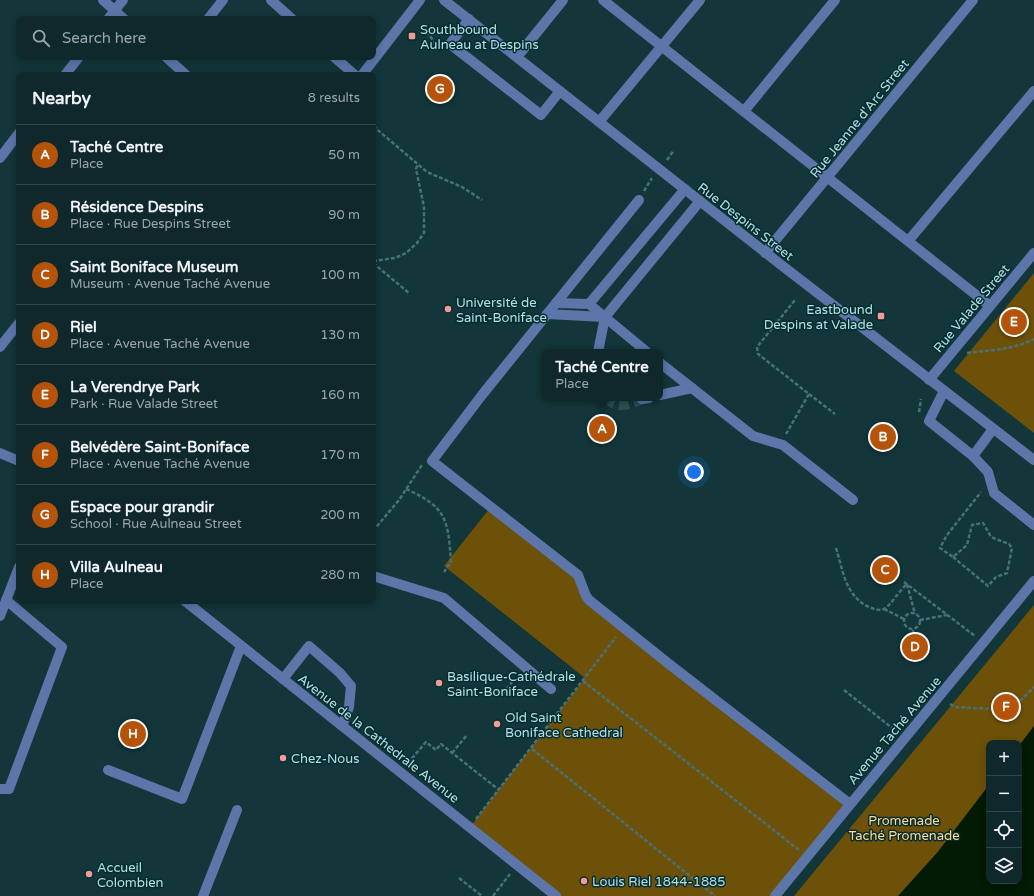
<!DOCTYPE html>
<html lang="en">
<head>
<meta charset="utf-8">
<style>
  body { margin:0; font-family:"Varela Round",sans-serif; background:#1c3437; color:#f1f3f6 }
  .controls { position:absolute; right:12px; bottom:12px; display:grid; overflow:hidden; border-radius:8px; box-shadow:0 2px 10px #0003 }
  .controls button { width:36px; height:36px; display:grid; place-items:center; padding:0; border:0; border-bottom:1px solid #2e4447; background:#0e282b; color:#f1f3f6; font:20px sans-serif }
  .you { position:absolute; left:694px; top:472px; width:14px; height:14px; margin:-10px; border:3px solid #fff; border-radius:50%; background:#1a73e8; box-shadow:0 0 0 6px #1a73e833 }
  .badge { display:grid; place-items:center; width:26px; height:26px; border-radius:50%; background:#b45309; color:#fff; font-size:13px; font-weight:700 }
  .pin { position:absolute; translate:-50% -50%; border:2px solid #fff; box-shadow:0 1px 4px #0006 }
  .popup { position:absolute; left:541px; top:349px; width:122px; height:52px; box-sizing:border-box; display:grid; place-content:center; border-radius:8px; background:#0e282b; filter:drop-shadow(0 1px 3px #0005); font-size:13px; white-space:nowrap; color:#9ba6a9 }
  .popup b { font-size:15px; color:#f1f3f6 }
  .popup::after { content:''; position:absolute; left:50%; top:100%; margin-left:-8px; border:8px solid transparent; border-top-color:#0e282b }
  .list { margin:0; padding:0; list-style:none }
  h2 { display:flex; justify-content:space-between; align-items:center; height:52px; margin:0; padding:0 16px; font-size:17px }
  h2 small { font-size:13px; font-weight:400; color:#9ba6a9 }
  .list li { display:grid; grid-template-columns:26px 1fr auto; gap:12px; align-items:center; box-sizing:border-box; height:60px; padding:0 16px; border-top:1px solid #2e4447 }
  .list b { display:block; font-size:15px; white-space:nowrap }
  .list p { margin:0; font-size:13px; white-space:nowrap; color:#9ba6a9 }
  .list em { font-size:13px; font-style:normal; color:#9ba6a9 }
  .icon { flex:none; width:22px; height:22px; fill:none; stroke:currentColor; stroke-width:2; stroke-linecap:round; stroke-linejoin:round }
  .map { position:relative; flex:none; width:1034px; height:896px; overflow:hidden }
  .search { position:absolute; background:#0e282b; box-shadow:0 2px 10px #0003; left:16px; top:16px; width:360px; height:44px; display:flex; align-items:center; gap:10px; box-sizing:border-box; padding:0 14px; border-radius:8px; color:#9ba6a9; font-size:15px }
  .panel { position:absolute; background:#0e282b; box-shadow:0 2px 10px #0003; left:16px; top:72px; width:360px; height:532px; border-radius:8px }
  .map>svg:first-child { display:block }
  .green { fill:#6e5109 }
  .water { fill:#031a04 }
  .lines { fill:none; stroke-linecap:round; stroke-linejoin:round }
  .minor-tunnel { stroke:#2a5053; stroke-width:10; stroke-dasharray:10 5; stroke-linecap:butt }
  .path { stroke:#497175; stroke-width:2.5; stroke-dasharray:4 2; stroke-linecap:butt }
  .minor { stroke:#5c76aa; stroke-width:10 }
  .poi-dot { fill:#f59b96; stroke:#062c2f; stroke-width:1.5 }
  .labels { text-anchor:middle; stroke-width:3; stroke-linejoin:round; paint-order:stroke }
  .poi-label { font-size:13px; fill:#b0e1e6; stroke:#062c2f; text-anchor:start }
  .street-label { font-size:13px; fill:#b0e1e6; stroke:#062c2f }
  .park-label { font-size:13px; fill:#ffda93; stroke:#062c2f }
</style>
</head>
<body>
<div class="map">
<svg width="1034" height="896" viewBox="0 0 1034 896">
  <rect width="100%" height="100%" fill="#123639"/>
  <g class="green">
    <polygon points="1034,273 1034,433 954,371"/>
    <polygon points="490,508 578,575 586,596 850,804 775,896 556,896 470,827 585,678 444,566"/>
    <polygon points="1034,605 1034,726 1019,746 1019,743 989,743 989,785 937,853 898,896 794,896"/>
  </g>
  <polygon class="water" points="1034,726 1034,896 898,896 937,853 989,785 989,881 1019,881 1019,746"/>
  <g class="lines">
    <path class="minor-tunnel" d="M606,398C620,410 626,405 642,399"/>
    <g class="path">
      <polyline points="424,26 437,47"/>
      <polyline points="373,126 427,172 462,187 482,200"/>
      <polyline points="667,160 674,150"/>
      <polyline points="644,191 652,178"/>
      <polyline points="373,261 395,258 406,253 417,243 424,233 424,207 416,169 418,164"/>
      <polyline points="373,263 409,293"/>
      <path d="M967,353C991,350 1012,350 1034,339"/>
      <polyline points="809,394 835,414"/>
      <polyline points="919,412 921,399"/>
      <polyline points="786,434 809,394 758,354 757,347 795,300"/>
      <path d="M406,489C447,507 448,520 451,562L444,572"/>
      <polyline points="373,531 399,500 422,465"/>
      <path d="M836,548C843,570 845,596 869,607C874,609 878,611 884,609C890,606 900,590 907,584L915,614"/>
      <polyline points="953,557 988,586 996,577 1007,573 1012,548 1009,544 991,537 983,523 972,525 967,545 953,557 940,548 947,535 981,492"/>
      <polyline points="904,582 975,636"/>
      <polyline points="884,609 904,619"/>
      <circle cx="912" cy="621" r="8"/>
      <polyline points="920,620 947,615"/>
      <polyline points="913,630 914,640"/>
      <polyline points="583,681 799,850"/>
      <polyline points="844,690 896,731"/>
      <polyline points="503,694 512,682"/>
      <polyline points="950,704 955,707 992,709 1021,700 1034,687"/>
      <polyline points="532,749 715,896"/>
      <polyline points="452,753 467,735"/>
      <polyline points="408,763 426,742 436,750 441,744 499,790"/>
      <polyline points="476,819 616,637"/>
      <polyline points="459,878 482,896"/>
      <polyline points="493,896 510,874"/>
    </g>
    <g class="minor">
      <polyline points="103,0 124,19"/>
      <polyline points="271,0 292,19"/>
      <polyline points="444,0 780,264 1034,460"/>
      <polyline points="603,0 990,306"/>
      <polyline points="108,19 123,0"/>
      <polyline points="208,19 223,0"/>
      <polyline points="469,19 450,44 541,115 560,91"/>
      <polyline points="166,57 186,75"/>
      <polyline points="334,57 355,75"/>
      <polyline points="517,57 563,0"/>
      <polyline points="65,75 79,57"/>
      <polyline points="362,75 420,0"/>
      <polyline points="745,110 835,0"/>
      <polyline points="599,122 700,0"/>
      <polyline points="0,158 19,133"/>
      <polyline points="639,200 482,395 432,461 578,575 586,596 589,600 669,664 850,804"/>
      <polyline points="909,240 1034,91"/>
      <polyline points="765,253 973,0"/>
      <polyline points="556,303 589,304 647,352"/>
      <polyline points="589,304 685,189"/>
      <polyline points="547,314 605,317"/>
      <polyline points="0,347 19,323"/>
      <polyline points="598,352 605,317 700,201"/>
      <polyline points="660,363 753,436 783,445 853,500"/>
      <polyline points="929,380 1034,253"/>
      <polyline points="944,391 929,421 973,456 993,429"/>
      <polyline points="660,395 692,388"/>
      <polyline points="642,399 649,398"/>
      <polyline points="0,453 19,461"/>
      <polyline points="973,456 988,472 994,493 1034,525"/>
      <polyline points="373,576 444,598 551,689"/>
      <polyline points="185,601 556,896"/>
      <polyline points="0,616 19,567"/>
      <polyline points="283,679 309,646 340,673 351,686 349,707 342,726"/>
      <polyline points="108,770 182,799 241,646"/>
      <polyline points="0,789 9,789 62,647 6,600"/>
      <polyline points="203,896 237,810"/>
      <polyline points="775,896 1034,581"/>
    </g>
  </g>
  <g class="poi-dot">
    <rect x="408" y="32" width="8" height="8" rx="2"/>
    <circle cx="448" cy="309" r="4"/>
    <rect x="877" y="312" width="8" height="8" rx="2"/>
    <circle cx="439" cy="683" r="4"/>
    <circle cx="497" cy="724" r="4"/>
    <circle cx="283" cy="758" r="4"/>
    <circle cx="89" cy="874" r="4"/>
    <circle cx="584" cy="881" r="4"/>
  </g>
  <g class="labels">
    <g class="poi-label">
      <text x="420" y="34">Southbound<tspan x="420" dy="15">Aulneau at Despins</tspan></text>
      <text x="456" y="307">Université de<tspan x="456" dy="15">Saint-Boniface</tspan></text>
      <text x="873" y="314" text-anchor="end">Eastbound<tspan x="873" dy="15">Despins at Valade</tspan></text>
      <text x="447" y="681">Basilique-Cathédrale<tspan x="447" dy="15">Saint-Boniface</tspan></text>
      <text x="505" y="722">Old Saint<tspan x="505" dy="15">Boniface Cathedral</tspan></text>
      <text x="291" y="763">Chez-Nous</text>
      <text x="97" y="872">Accueil<tspan x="97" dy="15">Colombien</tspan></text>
      <text x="592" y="886">Louis Riel 1844-1885</text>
    </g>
    <g class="street-label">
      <text transform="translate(859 118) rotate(-51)" y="5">Rue Jeanne d'Arc Street</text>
      <text transform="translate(746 221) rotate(38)" y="5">Rue Despins Street</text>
      <text transform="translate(971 308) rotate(-50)" y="5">Rue Valade Street</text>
      <text transform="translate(894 730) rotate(-50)" y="5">Avenue Taché Avenue</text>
      <text transform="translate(379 738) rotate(38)" y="5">Avenue de la Cathedrale Avenue</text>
    </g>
    <g class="park-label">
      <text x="904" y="825">Promenade<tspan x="904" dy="15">Taché Promenade</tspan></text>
    </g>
  </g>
</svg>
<div class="controls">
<button>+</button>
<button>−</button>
<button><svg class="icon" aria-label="locate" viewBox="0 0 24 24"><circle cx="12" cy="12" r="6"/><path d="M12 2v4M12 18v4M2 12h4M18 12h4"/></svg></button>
<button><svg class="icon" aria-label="layers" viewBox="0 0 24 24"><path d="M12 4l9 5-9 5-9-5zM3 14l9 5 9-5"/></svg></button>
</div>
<div class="you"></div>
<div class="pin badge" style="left:602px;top:429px">A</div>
<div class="popup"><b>Taché Centre</b>Place</div>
<div class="pin badge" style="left:883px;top:437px">B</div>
<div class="pin badge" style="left:885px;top:570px">C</div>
<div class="pin badge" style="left:915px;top:647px">D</div>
<div class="pin badge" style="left:1014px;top:322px">E</div>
<div class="pin badge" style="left:1006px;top:707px">F</div>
<div class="pin badge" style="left:440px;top:89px">G</div>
<div class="pin badge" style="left:133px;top:734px">H</div>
<div class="search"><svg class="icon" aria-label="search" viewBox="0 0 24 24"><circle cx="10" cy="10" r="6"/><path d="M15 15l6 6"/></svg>Search here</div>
<section class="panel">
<h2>Nearby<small>8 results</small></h2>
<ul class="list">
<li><span class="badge">A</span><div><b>Taché Centre</b><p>Place</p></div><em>50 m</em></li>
<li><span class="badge">B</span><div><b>Résidence Despins</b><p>Place · Rue Despins Street</p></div><em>90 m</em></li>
<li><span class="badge">C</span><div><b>Saint Boniface Museum</b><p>Museum · Avenue Taché Avenue</p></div><em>100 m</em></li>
<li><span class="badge">D</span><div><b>Riel</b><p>Place · Avenue Taché Avenue</p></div><em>130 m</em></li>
<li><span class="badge">E</span><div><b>La Verendrye Park</b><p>Park · Rue Valade Street</p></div><em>160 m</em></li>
<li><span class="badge">F</span><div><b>Belvédère Saint-Boniface</b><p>Place · Avenue Taché Avenue</p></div><em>170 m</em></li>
<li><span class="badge">G</span><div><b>Espace pour grandir</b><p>School · Rue Aulneau Street</p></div><em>200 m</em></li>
<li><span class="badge">H</span><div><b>Villa Aulneau</b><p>Place</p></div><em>280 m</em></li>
</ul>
</section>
</div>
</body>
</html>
